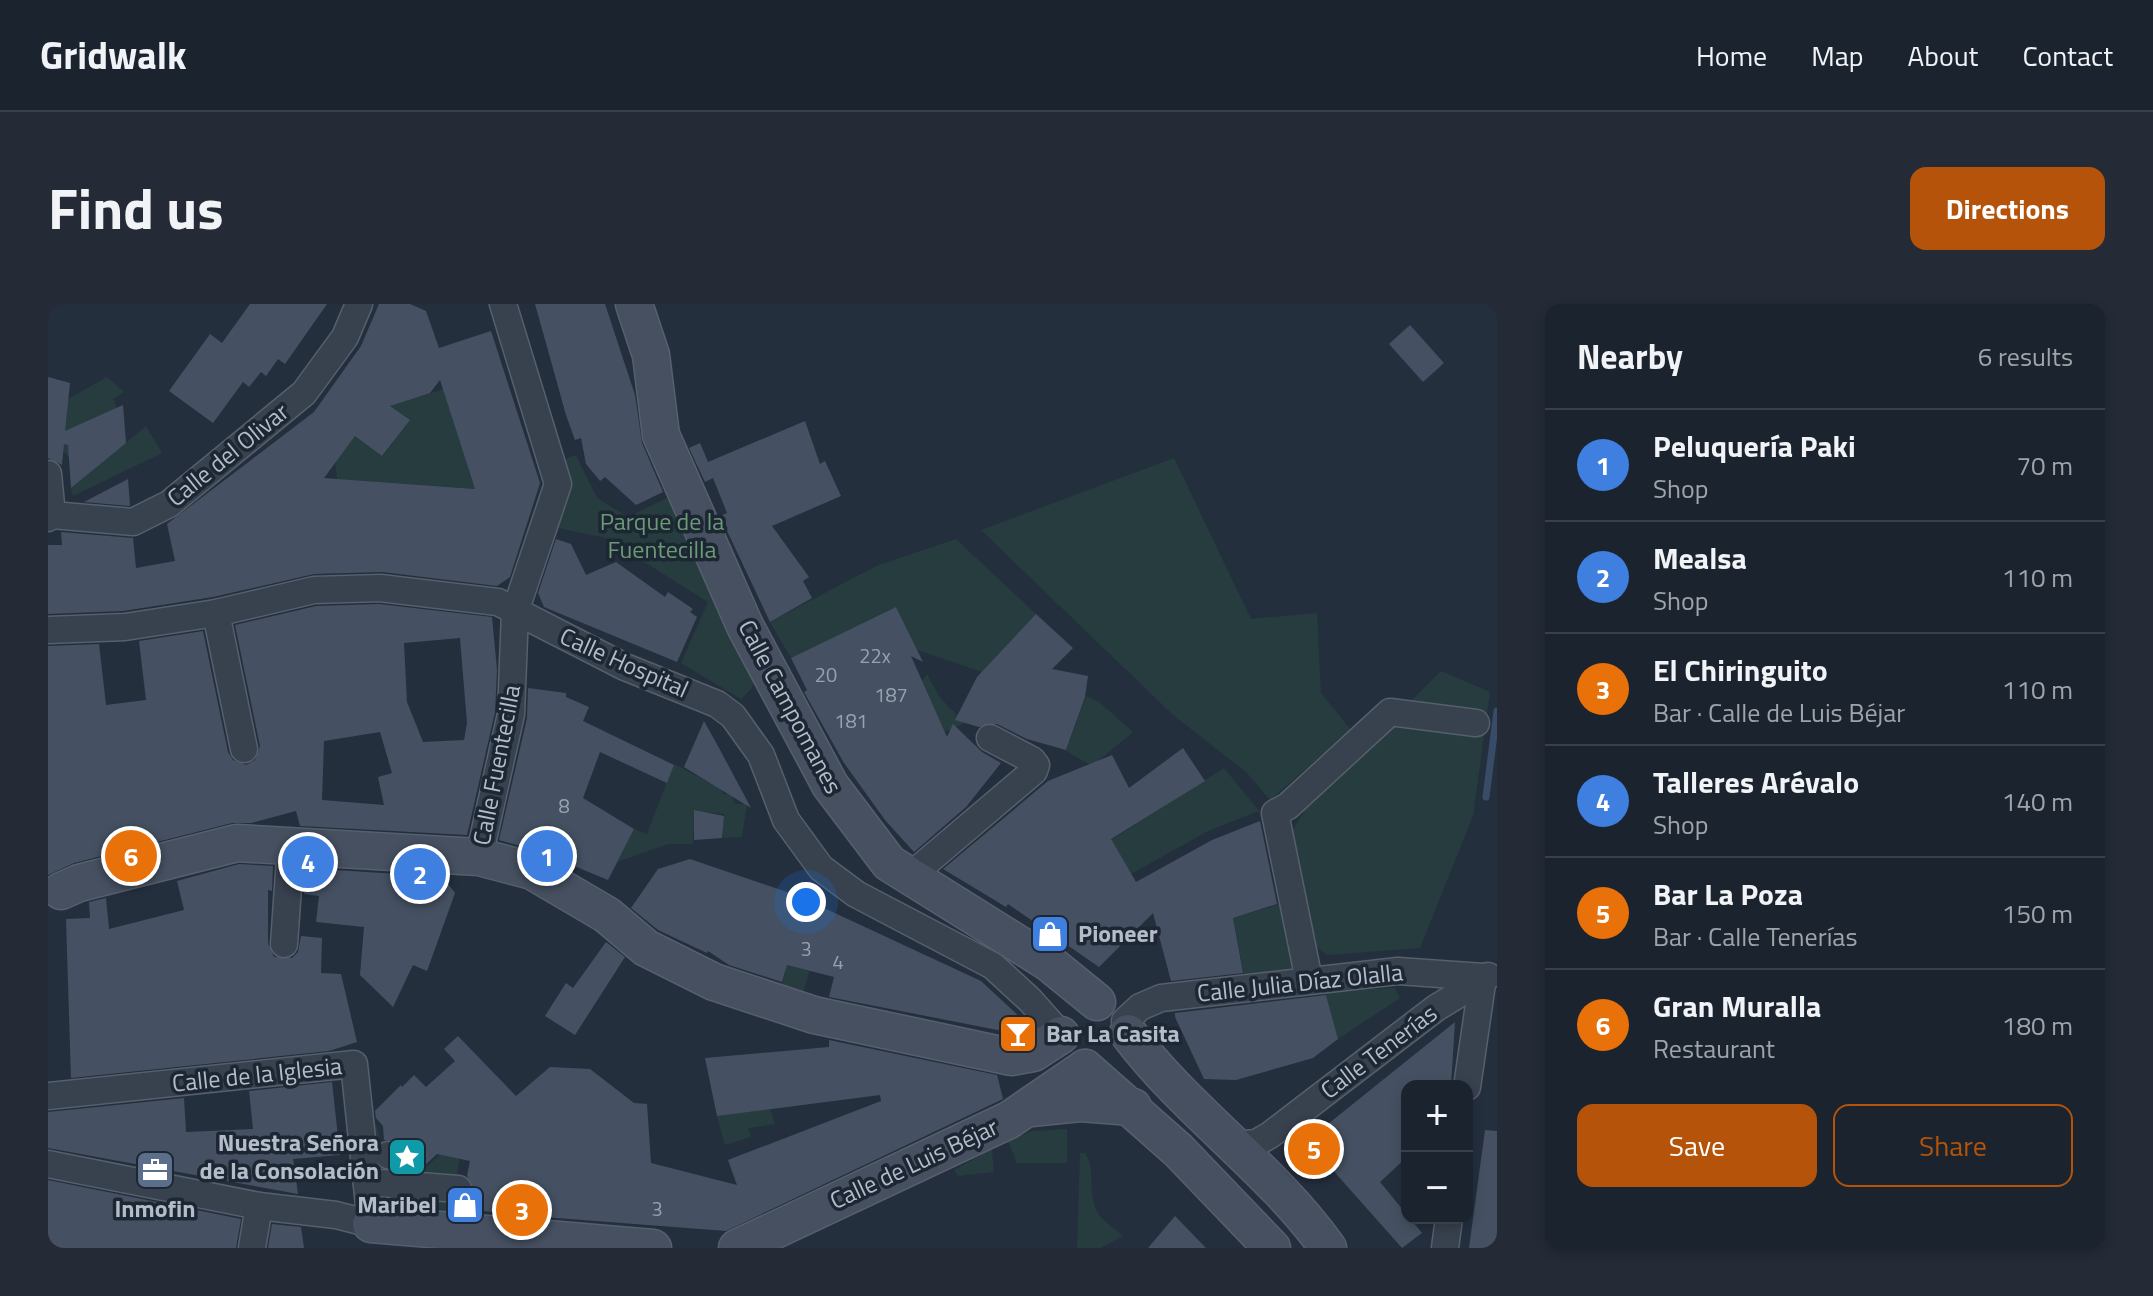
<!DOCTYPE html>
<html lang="en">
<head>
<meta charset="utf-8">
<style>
  body { margin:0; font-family:"Titillium Web",sans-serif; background:#242b36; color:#f1f3f6 }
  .controls { position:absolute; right:24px; bottom:24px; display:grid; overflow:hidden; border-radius:16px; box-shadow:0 4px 12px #0003 }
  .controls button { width:72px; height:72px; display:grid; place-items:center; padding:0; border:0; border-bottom:2px solid #39404a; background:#1b232e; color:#f1f3f6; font:40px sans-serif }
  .you { position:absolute; left:758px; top:598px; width:28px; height:28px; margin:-20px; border:6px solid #fff; border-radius:50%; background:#1a73e8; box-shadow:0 0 0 12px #1a73e833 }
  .badge { display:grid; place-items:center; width:52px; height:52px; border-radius:50%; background:#b45309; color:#fff; font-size:26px; font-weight:700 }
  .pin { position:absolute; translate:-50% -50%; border:4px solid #fff; box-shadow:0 2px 8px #0006 }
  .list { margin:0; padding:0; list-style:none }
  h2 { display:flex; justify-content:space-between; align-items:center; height:104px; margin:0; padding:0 32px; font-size:34px }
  h2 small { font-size:26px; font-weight:400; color:#a0a4aa }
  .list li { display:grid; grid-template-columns:52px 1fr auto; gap:24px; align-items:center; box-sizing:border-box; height:112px; padding:0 32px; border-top:2px solid #39404a }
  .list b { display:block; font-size:30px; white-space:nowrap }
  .list p { margin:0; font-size:26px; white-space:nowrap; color:#a0a4aa }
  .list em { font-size:26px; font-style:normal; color:#a0a4aa }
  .actions { display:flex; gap:16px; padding:24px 32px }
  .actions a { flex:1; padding:18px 0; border:2px solid #b45309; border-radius:16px; text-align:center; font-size:28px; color:#b45309 }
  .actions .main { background:#b45309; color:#fff }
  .map { position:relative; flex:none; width:1449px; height:944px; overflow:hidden; border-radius:16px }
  header { display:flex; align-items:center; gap:48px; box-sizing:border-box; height:112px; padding:0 40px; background:#1b232e; border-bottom:2px solid #39404a }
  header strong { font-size:38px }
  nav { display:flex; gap:44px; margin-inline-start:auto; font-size:28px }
  .intro { display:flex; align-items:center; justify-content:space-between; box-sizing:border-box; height:192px; padding:0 48px }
  h1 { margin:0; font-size:56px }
  .button { padding:20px 36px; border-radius:16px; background:#b45309; color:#fff; font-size:28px; font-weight:700 }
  main { display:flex; gap:48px; padding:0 48px }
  aside { flex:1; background:#1b232e; border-radius:16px; box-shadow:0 4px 12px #0003 }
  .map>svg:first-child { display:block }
  .green { fill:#263c3f }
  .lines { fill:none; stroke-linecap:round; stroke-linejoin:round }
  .stream { stroke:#394c67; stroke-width:7 }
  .building { fill:#455162; fill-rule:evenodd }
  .street-casing { stroke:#565f6c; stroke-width:29 }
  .secondary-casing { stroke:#565f6c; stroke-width:39 }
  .street { stroke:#38414e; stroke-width:26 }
  .secondary { stroke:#465061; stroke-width:36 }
  .labels { text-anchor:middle; stroke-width:7; stroke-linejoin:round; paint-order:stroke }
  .number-label { font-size:20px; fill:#98a1af }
  .street-label { font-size:24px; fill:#b4bcc9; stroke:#1d2633 }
  .park-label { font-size:24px; fill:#6b9a76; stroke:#1d2633 }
  .poi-label { font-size:24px; font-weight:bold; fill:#b4bcc9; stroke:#1d2633; text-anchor:start }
</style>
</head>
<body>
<header>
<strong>Gridwalk</strong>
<nav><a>Home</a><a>Map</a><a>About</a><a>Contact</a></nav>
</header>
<div class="intro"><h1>Find us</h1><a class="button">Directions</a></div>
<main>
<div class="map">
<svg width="1449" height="944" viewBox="0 0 1449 944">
  <rect width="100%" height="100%" fill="#242f3e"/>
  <g class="green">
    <polygon points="363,61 373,92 403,83 397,91 425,179 431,181 430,185 289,175 287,155 307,132 335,152 361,117 335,96"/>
    <polygon points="59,73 76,88 65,95 69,104 51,138 21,154 7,136 20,95"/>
    <polygon points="98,122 114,149 25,192 23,184"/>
    <polygon points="528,151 549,194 580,213 629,189 709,364 704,384 693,395 633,359 660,298 558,234 505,223 511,157"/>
    <polygon points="1126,154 1203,315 1269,309 1273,389 1303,426 1222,496 1198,468 1125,411 933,226"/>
    <polygon points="908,235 988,310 934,368 869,346 848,303 743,354 722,318 828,262"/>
    <polygon points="1393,367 1442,388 1425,512 1372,644 1279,651 1264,639 1242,530 1262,498"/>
    <polygon points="879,370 892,394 917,419 897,428 873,378"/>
    <polygon points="1038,392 1051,398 1085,428 1044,462 1018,447"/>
    <polygon points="626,460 661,478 674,479 675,490 683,490 687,500 699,500 694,533 674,534 676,510 646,507 645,540 620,540 569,558 586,525 599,530"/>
    <polygon points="1176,464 1211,507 1162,526 1083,570 1063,536"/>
    <polygon points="1232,600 1246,669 1197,677 1185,614"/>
    <polygon points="739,661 761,667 756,687 734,681"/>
    <polygon points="1347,684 1352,694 1290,735 1277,687"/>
    <polygon points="722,805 727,820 700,824 703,833 677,841 669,812"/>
    <path d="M324,813C331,823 330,832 335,842C342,853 362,861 373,868L416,828L403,906L334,902Z"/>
    <polygon points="1019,825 1019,859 969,859 960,837 984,827"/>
    <polygon points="944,845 946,868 910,872 906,866"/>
    <path d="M1032,849H1037C1049,866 1038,891 1051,911C1056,918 1068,925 1075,932L1052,944H1029Z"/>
  </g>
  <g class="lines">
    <polyline class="stream" points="1438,493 1449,407"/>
  </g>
  <g class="building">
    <polygon points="202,0 279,0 237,60 230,55 218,72 213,68 201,83 195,78 165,119 121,87 162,30 174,39"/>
    <path d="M331,0H362L378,7L391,44L443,27L492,179L462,273L449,282L334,268L266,270L165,293L75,307L0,310V241H14L13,228L85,234L88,264L127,257L119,220L266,108L313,42ZM392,76L427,185L276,174L307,132L334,152L362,116L342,102L382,89Z"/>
    <polygon points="487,0 557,0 587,91 594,139 615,188 588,201 557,173 552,177 538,160 533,134 527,136 518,111"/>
    <polygon points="1362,21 1396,59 1375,78 1341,40"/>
    <polygon points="0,73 22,79 17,127 75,101 78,139 23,184 20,141 16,140 14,161 0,154"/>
    <polygon points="757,117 772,160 777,157 793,192 724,222 761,273 755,277 764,294 722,318 672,212 679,209 665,174 657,178 641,144 652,139 660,158"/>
    <polygon points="80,175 82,202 36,198"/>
    <polygon points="508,235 523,240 538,271 568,258 617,293 620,288 645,305 642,308 649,313 629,358 496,303 490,289"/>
    <path d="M331,300L444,313L449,366L447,408L419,531L252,522L248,507L203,519H184L26,559L0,571V342L51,340L58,401L98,396L91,337L155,327L180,448L185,456L198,461L207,456L212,442L187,321L268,302ZM412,334L419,419L416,436L375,438L359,398L356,339ZM332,428L344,469L330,473L336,501L274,496L276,437Z"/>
    <polygon points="848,303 875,358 863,352 899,433 905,420 934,448 953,459 918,503 866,548 837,516 796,459 756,388 759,386 743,354"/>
    <polygon points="988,310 1025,344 1004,365 1040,372 1037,393 1018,446 979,435 949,420 931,423 907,416 929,373"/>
    <polygon points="480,384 518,389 518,393 541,403 535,417 626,461 619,479 552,448 535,494 586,525 560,576 490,547 451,536 479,414"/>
    <polygon points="656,417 671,444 703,504 636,463"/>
    <polygon points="1135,444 1157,477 1063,535 1088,578 1164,536 1212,517 1229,600 1185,614 1195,669 1123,677 1105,609 1051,663 960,600 958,603 895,565 1000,477 1064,451 1081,484"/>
    <polygon points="646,506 676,512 674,534 646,536"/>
    <polygon points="642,555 748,591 933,677 975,716 970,730 781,693 786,673 739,661 734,678 681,661 660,647 659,649 610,626 583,604 610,565"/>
    <polygon points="191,560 225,562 224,587 220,586 220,639 226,653 244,654 250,648 253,632 274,634 273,669 293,670 309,738 281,747 23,774 18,615 42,614 41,598 58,594 61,625 136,606 129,577"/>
    <polygon points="257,564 395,573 407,589 379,667 365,661 345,703 312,671 316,623 268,618 271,592 256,590"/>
    <polygon points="558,638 577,653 527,731 497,712 518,679 525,684"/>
    <polygon points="1278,691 1290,735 1265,754 1188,776 1156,775 1127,713 1127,709"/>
    <polygon points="1407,718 1403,782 1359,782 1359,853 1332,878 1374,929 1354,944 1266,845 1275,824"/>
    <polygon points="410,732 468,792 502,763 542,765 586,799 599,800 603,859 689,881 680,856 833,797 832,791 669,812 657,754 781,743 781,736 949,771 955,795 678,927 458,910 413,904 426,887 419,872 422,857 389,850 376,862 359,840 336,836 335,822 328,814 327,807 353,781 354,783 366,771 378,783 407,757 396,745"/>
    <polygon points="284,778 292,851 245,855 250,890 0,844 0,808 136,794 138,828 205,825 201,787"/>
    <polygon points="1437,826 1449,827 1449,944 1421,944"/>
    <polygon points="0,876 193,915 188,944 0,944"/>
    <polygon points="1127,912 1158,944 1100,944"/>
    <polygon points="224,920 253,923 256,944 220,944"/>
  </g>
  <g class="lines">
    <defs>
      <g id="street">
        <polyline points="0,170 4,211"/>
        <polyline points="0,214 4,211 85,218 121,200 256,89 297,33 311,0"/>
        <polyline points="168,309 196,445"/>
        <polyline points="0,326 77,323 168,309 266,286 332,284 450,298 577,363 669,400 685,412 713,451 738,516 773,564 808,590 945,662 982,696 1013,731"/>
        <polyline points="431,553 463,410 467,308 510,180 455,0"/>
        <polyline points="861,573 986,467 988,461 984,456 942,434"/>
        <polyline points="236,640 243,540"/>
        <polyline points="1261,676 1227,509 1240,502 1342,408 1428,419"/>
        <polyline points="1077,717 1092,703 1113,694 1350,667 1435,673"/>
        <polyline points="1419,783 1435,673"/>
        <polyline points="0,792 306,760 323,920 288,911 211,902 0,860"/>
        <polyline points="1186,841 1208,839 1222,831 1388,704 1440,672"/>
        <polyline points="340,851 354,855 360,863 361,881"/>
        <polyline points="319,878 410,885"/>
        <polyline points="204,944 211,902"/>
        <polyline points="1397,944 1401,914"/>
      </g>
      <g id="secondary">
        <polyline points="586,0 603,51 613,131 697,322 782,481 841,559 1001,659 1049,698"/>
        <polyline points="13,587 31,579 189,539 431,553 484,567 559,611 598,644 666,678 766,711 963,753 985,749 1013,731"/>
        <path d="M1080,729C1139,808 1223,864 1280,944"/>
        <polyline points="1037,764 1130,846 1224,944"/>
        <polyline points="983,804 1032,799 1085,803"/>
        <polyline points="323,920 605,944"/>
        <polyline points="689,944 961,816 1037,764"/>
      </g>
    </defs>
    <use href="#street" class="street-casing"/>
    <use href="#secondary" class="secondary-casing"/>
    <use href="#street" class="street"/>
    <use href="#secondary" class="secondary"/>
  </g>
  <defs>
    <symbol id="shop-square" viewBox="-11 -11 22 22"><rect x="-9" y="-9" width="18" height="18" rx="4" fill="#3f7fe0" stroke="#1d2633"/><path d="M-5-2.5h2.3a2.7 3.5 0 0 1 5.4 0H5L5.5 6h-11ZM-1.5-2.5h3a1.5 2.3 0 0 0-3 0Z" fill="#fff"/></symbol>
    <symbol id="bar-square" viewBox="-11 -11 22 22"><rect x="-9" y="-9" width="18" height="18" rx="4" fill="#e8710a" stroke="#1d2633"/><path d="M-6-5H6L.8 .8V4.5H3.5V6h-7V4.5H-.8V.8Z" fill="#fff"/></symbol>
    <symbol id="sight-square" viewBox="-11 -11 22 22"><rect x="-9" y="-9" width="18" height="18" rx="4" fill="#0f9aa8" stroke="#1d2633"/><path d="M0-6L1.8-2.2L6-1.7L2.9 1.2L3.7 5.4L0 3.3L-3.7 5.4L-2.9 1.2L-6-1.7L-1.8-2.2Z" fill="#fff"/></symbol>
    <symbol id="office-square" viewBox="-11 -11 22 22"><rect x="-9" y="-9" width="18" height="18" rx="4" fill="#5c6f8a" stroke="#1d2633"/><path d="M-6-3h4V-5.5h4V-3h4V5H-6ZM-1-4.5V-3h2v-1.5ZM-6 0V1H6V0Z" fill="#fff"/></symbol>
  </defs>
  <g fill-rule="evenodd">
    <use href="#shop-square" x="980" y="608" width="44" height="44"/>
    <use href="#bar-square" x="948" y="708" width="44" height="44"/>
    <use href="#sight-square" x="337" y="831" width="44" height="44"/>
    <use href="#office-square" x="85" y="844" width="44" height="44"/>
    <use href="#shop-square" x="395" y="879" width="44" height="44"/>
  </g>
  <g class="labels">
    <g class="number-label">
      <text x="827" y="359">22x</text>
      <text x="778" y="378">20</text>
      <text x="843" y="398">187</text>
      <text x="803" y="424">181</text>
      <text x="516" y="509">8</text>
      <text x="758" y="652">3</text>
      <text x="790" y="665">4</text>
      <text x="609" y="912">3</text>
    </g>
    <g class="street-label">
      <text transform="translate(180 151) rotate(-39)" y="8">Calle del Olivar</text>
      <text transform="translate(576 359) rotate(24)" y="8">Calle Hospital</text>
      <text transform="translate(742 403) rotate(62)" y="8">Calle Campomanes</text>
      <text transform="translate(449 461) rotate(-79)" y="8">Calle Fuentecilla</text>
      <text transform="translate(1252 679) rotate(-6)" y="8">Calle Julia Díaz Olalla</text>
      <text transform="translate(1331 748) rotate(-37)" y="8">Calle Tenerías</text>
      <text transform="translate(209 771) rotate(-6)" y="8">Calle de la Iglesia</text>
      <text transform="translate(866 860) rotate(-25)" y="8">Calle de Luis Béjar</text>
    </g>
    <g class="park-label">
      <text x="614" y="226">Parque de la<tspan x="614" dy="28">Fuentecilla</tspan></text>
    </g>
    <g class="poi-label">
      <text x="1030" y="638">Pioneer</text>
      <text x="998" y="738">Bar La Casita</text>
      <text x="331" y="847" text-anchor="end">Nuestra Señora<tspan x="331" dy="28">de la Consolación</tspan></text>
      <text x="389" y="909" text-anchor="end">Maribel</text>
      <text x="107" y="913" text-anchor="middle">Inmofin</text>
    </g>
  </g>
</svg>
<div class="controls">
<button>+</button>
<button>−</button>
</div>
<div class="you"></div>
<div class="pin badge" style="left:499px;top:552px;background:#3f7fe0">1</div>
<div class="pin badge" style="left:372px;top:570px;background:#3f7fe0">2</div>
<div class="pin badge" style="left:474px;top:906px;background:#e8710a">3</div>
<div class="pin badge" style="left:260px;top:558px;background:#3f7fe0">4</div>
<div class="pin badge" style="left:1266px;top:845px;background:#e8710a">5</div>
<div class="pin badge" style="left:83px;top:552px;background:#e8710a">6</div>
</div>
<aside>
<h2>Nearby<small>6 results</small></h2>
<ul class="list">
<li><span class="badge" style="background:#3f7fe0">1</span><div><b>Peluquería Paki</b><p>Shop</p></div><em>70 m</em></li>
<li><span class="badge" style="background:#3f7fe0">2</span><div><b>Mealsa</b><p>Shop</p></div><em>110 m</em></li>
<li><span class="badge" style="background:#e8710a">3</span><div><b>El Chiringuito</b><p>Bar · Calle de Luis Béjar</p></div><em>110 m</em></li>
<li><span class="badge" style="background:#3f7fe0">4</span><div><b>Talleres Arévalo</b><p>Shop</p></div><em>140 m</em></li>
<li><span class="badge" style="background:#e8710a">5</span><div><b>Bar La Poza</b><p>Bar · Calle Tenerías</p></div><em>150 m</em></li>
<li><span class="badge" style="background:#e8710a">6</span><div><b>Gran Muralla</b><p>Restaurant</p></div><em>180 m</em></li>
</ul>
<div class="actions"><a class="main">Save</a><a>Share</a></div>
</aside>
</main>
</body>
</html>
